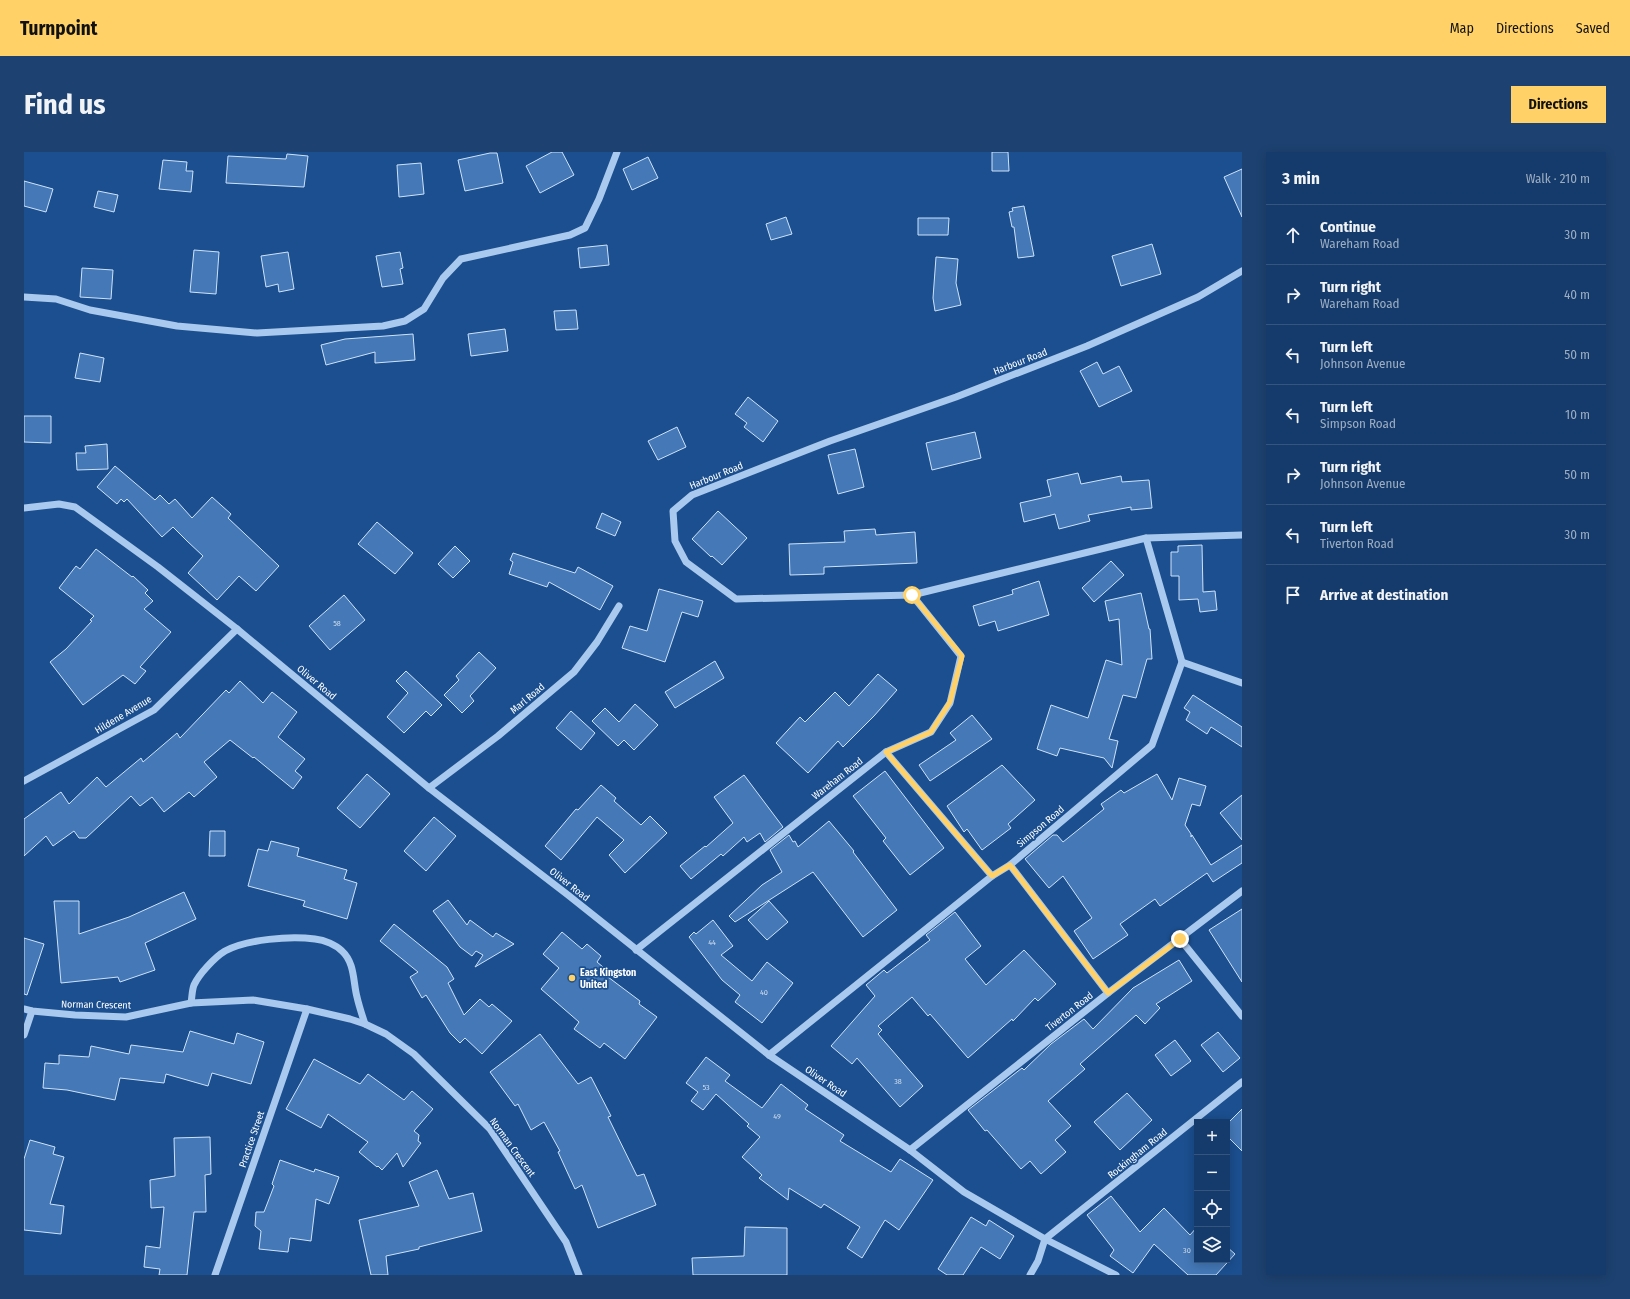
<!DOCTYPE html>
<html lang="en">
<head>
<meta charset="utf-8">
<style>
  body { margin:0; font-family:"Fira Sans Condensed",sans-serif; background:#1d4271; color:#f1f3f6 }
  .controls { position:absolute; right:12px; bottom:12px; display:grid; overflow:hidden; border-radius:0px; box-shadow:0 2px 10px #0003 }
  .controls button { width:36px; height:36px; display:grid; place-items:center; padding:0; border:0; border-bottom:1px solid #33557e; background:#143b6b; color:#f1f3f6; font:20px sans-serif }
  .stop { position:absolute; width:12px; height:12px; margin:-9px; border:3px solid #ffd166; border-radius:50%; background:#fff }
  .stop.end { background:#ffd166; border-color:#fff; box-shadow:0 1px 4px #0008 }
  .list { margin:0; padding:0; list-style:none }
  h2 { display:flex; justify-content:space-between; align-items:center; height:52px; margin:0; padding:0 16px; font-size:17px }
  h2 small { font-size:13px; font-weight:400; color:#9dadc1 }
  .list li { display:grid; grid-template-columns:26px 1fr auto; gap:12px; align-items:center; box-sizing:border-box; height:60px; padding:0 16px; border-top:1px solid #33557e }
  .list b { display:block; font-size:15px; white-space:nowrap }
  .list p { margin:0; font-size:13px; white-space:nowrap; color:#9dadc1 }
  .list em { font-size:13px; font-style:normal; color:#9dadc1 }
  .icon { flex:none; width:22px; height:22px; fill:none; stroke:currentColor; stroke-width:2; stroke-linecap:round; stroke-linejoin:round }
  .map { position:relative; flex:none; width:1218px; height:1123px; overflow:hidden; border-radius:0px }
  header { display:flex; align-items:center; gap:24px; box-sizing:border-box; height:56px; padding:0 20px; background:#ffd166; color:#111 }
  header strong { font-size:19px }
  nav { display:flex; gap:22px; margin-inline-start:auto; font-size:14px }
  .intro { display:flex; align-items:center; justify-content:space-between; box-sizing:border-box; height:96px; padding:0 24px }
  h1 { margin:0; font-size:28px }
  .button { padding:10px 18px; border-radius:0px; background:#ffd166; color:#111; font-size:14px; font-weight:700 }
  main { display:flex; gap:24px; padding:0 24px }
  aside { flex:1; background:#143b6b; border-radius:0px; box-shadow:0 2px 10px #0003 }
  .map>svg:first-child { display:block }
  .building { fill:#4478b7; stroke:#cfe3fa }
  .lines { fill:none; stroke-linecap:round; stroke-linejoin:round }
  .minor { stroke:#a9c9ee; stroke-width:7 }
  .route { stroke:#ffd166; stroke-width:5 }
  .poi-dot { fill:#ffd166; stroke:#1b4f8f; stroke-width:1.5 }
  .labels { text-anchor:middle; stroke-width:3.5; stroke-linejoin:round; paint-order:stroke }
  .number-label { font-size:8px; fill:#d0dded }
  .street-label { font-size:10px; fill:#fff; stroke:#1b4f8f }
  .poi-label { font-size:10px; font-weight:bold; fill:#fff; stroke:#1b4f8f; text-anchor:start }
</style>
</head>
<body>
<header>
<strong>Turnpoint</strong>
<nav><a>Map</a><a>Directions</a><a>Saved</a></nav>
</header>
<div class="intro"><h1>Find us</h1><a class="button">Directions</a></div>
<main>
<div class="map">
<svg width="1218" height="1123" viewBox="0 0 1218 1123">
  <rect width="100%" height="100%" fill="#1b4f8f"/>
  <g class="building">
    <polygon points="528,0 538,0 550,23 516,41 502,14"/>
    <polygon points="968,0 984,0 985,19 968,19"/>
    <polygon points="466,1 473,1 479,31 441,39 434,8"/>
    <polygon points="263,2 284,4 280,35 202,31 204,4 262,7"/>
    <polygon points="624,5 634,26 608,38 599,17"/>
    <polygon points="139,8 163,10 162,19 169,19 167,40 135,37"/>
    <polygon points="397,11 400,42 375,45 373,13"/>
    <polygon points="1218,17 1218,65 1200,25"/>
    <polygon points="0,29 29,37 22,60 0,54"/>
    <polygon points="74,39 94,43 90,60 70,55"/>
    <polygon points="1000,54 1010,104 994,106 990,75 988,75 985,60 989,59 988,56"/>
    <polygon points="762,65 768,82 747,88 742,72"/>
    <polygon points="894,66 925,66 924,83 894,83"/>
    <polygon points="1128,92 1137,122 1097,134 1088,104"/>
    <polygon points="583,93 585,113 556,116 554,96"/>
    <polygon points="170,98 195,100 192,142 166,140"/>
    <polygon points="264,100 270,137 255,140 254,132 242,135 237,104"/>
    <polygon points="376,100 379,116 376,117 379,132 358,135 352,104"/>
    <polygon points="912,105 934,107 932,131 937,153 911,159 909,146"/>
    <polygon points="58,116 89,118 87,147 56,145"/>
    <polygon points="552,158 554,177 532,178 530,159"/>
    <polygon points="481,177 484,199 447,204 444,182"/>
    <polygon points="389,182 391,208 351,211 351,200 302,213 297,193 321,187"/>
    <polygon points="56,201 80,206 76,230 51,226"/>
    <polygon points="1073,210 1079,222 1095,214 1108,239 1075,255 1056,219"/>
    <polygon points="724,245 754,269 739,290 720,275 723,271 711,262"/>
    <polygon points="0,264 27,264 27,291 0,290"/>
    <polygon points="653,275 662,295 634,308 624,289"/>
    <polygon points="951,280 957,306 908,318 902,291"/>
    <polygon points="83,292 84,317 53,318 52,301 62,301 61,294"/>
    <polygon points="831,297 840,335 814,342 804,303"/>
    <polygon points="91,314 131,348 136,343 145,352 151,347 168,366 188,345 207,362 204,366 255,414 232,439 215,424 193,448 164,421 179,404 163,389 149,375 138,385 103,347 100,350 97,347 93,352 73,335"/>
    <polygon points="1054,321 1057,332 1097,324 1098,330 1125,328 1128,356 1107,358 1107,355 1064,363 1066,369 1035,377 1031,362 1000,370 996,351 1027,344 1023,328"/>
    <polygon points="694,359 723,386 698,413 688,404 687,405 668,387"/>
    <polygon points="578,361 597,370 591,384 572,376"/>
    <polygon points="353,370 389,401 371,422 334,392"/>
    <polygon points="851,377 852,383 891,380 893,411 800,415 800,422 766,423 765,392 821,390 820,379"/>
    <polygon points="1178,393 1179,440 1191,439 1193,458 1176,460 1174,447 1155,448 1155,424 1147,424 1147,400 1154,400 1154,394"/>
    <polygon points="431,394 446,409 429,426 414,412"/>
    <polygon points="72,397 108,425 109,424 124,438 121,441 129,449 120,457 147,480 116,515 122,519 111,532 99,523 59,553 26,510 42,497 68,469 66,468 70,464 35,436 52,414 56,417"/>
    <polygon points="489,401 551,421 554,415 589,434 576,458 525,430 523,435 485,422 489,410 486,408"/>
    <polygon points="1087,409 1100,423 1070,450 1058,436"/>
    <polygon points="1015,429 1025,463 974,479 971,469 955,474 949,454 989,442 988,438"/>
    <polygon points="635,437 679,449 674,465 658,460 641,510 598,496 606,474 623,479"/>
    <polygon points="1117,441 1125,477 1126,477 1128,507 1123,507 1112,546 1099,543 1085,587 1094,589 1088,616 1080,606 1036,596 1033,604 1013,597 1027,553 1064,566 1082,508 1098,513 1095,467 1085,469 1081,449"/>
    <polygon points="320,443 341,468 306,498 285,474"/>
    <polygon points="455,500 472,516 446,544 450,549 438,561 420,543 435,528 432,524"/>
    <polygon points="691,509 700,526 651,556 641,540"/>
    <polygon points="382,519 418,553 407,564 402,559 380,581 363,565 384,541 372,529"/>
    <polygon points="854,522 873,538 850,564 819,595 814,589 784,621 752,591 776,565 781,570 811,540 825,554"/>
    <polygon points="216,529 239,551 248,540 273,560 254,585 281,607 271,619 278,625 269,637 230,605 229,606 206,588 180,610 193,625 170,645 165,640 140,660 128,645 116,654 107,644 62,686 55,686 50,679 29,694 22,684 0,704 0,667 37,640 45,652 73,625 82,635 117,606 119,610 153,581 156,586 202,538 205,541"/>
    <polygon points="1169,543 1218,575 1218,595 1187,575 1183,582 1162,568 1166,560 1160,556"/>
    <polygon points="611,552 634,573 610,598 600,588 594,594 568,569 581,556 595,570"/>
    <polygon points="547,559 571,581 557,598 532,576"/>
    <polygon points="948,563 968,587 906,629 895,613 932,588 926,581"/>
    <polygon points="978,613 1011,648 984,672 987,676 958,698 943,677 940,680 923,654"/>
    <polygon points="861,619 920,696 886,723 859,689 862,686 829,644"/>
    <polygon points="343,622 366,642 336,676 313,656"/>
    <polygon points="1133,622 1148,648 1155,626 1182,634 1176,654 1168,652 1161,673 1167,682 1167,685 1168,683 1187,713 1218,693 1218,711 1189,730 1183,721 1136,754 1131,747 1096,772 1104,783 1069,807 1050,779 1068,766 1039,724 1025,736 1001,707 1029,683 1033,683 1039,690 1080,657 1077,652 1097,638 1100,641"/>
    <polygon points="720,623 759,675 741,690 736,681 723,690 720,685 699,704 697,702 667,727 656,714 681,694 682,695 709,671 690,645"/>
    <polygon points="577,633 592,646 590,649 617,673 626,664 643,681 601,721 585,703 600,688 573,665 537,708 521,694 552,657 554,658"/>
    <polygon points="1218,643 1218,688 1196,661"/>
    <polygon points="410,665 432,684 402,719 380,699"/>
    <polygon points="805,669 830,699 829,700 873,758 839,785 789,720 711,770 705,764 738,733 758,720 746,698 765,683 769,690 771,689 774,695"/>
    <polygon points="186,679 201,679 201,704 185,704"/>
    <polygon points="247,689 275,696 273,704 323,718 320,727 333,731 323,767 279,754 281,749 224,734 234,697 244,699"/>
    <polygon points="160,740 172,767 121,791 131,818 96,830 94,825 37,831 30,749 55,749 55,782 105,765"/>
    <polygon points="424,748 443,773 446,768 469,785 472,781 490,792 451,815 459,803 452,799 448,804 436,795 409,759"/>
    <polygon points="745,749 764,770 743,788 724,768"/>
    <polygon points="1218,757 1218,830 1185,778"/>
    <polygon points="931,760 957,794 941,807 962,833 1000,798 1032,832 1014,849 1011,846 989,869 988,867 944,906 906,862 904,864 888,845 854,874 858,878 854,882 899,934 876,955 833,906 828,912 807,894 851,844 842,833 860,818 863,821 906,788 902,783"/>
    <polygon points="689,768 709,794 697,803 728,829 743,810 769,831 738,871 711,850 716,843 698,828 665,785 670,780 672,782"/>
    <polygon points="370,772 423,815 430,827 424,831 440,863 456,847 465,855 468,852 488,869 458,902 441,886 436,891 426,881 402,843 398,846 386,825 394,820 356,789"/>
    <polygon points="538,780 558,797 563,792 577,804 573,810 579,815 576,819 616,849 615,852 633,865 601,907 580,891 576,896 550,877 555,870 517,837 535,816 519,802"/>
    <polygon points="0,786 20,792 3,843 0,842"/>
    <polygon points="1155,808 1168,829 1132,852 1136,856 1121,872 1112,863 1056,912 1061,917 1024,949 1047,974 1031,988 1042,1000 1017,1022 1006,1009 997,1017 963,978 961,979 944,958 998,916 1000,918 1027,892 1060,867 1069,877 1109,836"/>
    <polygon points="166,879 210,892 213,881 240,890 227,932 188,921 184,934 142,922 140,931 96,926 91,948 43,938 19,936 21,911 35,912 35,903 65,905 67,894 105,902 107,893 159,900"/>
    <polygon points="1194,880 1216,906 1199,920 1177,893"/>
    <polygon points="516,882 554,932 567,925 587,964 584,965 613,1024 620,1022 632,1053 574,1076 558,1033 551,1037 534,1000 536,999 520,970 507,978 494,952 491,954 466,920"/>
    <polygon points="1151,888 1167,909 1147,924 1131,903"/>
    <polygon points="682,905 706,923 701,929 738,956 757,932 784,953 781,957 820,983 816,989 867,1020 876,1007 909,1028 875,1078 861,1068 838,1106 823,1096 836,1075 800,1052 797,1056 765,1036 764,1048 735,1026 738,1023 718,1005 736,985 723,974 725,972 692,942 679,958 667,949 674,940 662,931"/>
    <polygon points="290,907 336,932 344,922 380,948 388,939 409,957 390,979 395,983 394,989 397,991 379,1015 373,1001 358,1018 354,1014 353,1015 335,1000 344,990 304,962 297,976 262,957"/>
    <polygon points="1103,941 1128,968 1096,998 1070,970"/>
    <polygon points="1218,957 1218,999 1203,984 1203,972"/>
    <polygon points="186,985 187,1022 181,1023 182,1060 170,1060 163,1123 135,1123 136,1117 120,1115 122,1094 136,1096 140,1055 127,1056 126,1028 151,1024 150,986"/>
    <polygon points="6,988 31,995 29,1002 40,1005 26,1052 40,1054 37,1082 0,1078 0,1007"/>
    <polygon points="256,1008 290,1020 291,1017 315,1025 305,1052 292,1047 287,1089 266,1086 264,1100 235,1097 237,1079 231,1074 232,1060 240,1060 250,1034 248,1032"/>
    <polygon points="413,1018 425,1047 449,1041 458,1079 395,1095 395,1097 362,1104 364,1123 347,1123 335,1068 395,1054 385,1030"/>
    <polygon points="1087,1044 1116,1080 1140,1056 1166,1083 1173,1075 1173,1108 1203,1108 1203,1095 1211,1102 1192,1123 1164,1123 1130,1092 1109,1121 1086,1104 1090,1098 1063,1063"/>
    <polygon points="947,1065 962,1074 965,1068 990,1084 976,1107 957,1095 939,1123 923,1123 914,1117"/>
    <polygon points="721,1075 763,1076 763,1123 669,1123 668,1106 720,1104"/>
  </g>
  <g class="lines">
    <g class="minor">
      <polyline points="1218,119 1174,145 1063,194 932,245 806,289 668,343 649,359 651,389 662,410 712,447 888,443 1122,386 1218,383"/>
      <polyline points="0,145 32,147 66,158 153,174 233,181 359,174 381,169 400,157 419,126 437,107 546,83 561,76 575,47 593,0"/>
      <polyline points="0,356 35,352 51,355 134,415 213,477 405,636 544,743 745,903 886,998 940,1040 1021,1087 1092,1123"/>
      <polyline points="1158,510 1218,531"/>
      <polyline points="862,600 968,724"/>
      <polyline points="0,629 130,558 213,477"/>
      <polyline points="405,636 474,584 550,520 573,490 595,454"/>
      <polyline points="986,713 1084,841"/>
      <polyline points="1156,787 1218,864"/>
      <polyline points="612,798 862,600 907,580 926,551 937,504 888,443"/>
      <path d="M167,851C168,845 168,838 170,833C175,822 191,805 201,799C223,787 266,784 291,787C301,788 312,793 318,799C331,811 329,830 333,845C335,854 338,863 341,872"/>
      <polyline points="0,857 8,859 51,863 102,865 167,851 229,848 283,857 326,867 341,872 362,882 390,902 466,977 542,1090 555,1123"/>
      <polyline points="0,883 8,859"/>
      <polyline points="745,903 968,724 986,713 1128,593 1158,510 1122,386"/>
      <polyline points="886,998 1084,841 1218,739"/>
      <polyline points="191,1123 283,857"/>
      <polyline points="1006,1123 1014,1109 1021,1087 1218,930"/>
    </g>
  </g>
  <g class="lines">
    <polyline class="route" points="888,443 938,504 926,550 907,580 862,600 968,724 986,713 1084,841 1156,787"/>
  </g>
  <circle class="poi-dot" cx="548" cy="826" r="4"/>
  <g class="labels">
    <g class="number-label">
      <text x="313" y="474">58</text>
      <text x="688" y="793">44</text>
      <text x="740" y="843">40</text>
      <text x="874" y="932">38</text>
      <text x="682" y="938">53</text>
      <text x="753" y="967">49</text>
      <text x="1163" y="1101">30</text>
    </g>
    <g class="street-label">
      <text transform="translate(996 209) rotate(-21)" y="4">Harbour Road</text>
      <text transform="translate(692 323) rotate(-22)" y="4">Harbour Road</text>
      <text transform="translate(293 530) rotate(40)" y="4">Oliver Road</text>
      <text transform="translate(503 546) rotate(-40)" y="4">Marl Road</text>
      <text transform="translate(99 562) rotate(-31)" y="4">Hildene Avenue</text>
      <text transform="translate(813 626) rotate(-38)" y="4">Wareham Road</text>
      <text transform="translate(1016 674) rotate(-40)" y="4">Simpson Road</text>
      <text transform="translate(546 732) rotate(38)" y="4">Oliver Road</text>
      <text transform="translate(72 852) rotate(1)" y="4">Norman Crescent</text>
      <text transform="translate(1045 859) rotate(-38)" y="4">Tiverton Road</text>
      <text transform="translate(802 929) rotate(34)" y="4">Oliver Road</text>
      <text transform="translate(227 987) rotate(-71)" y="4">Practice Street</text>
      <text transform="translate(489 995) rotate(54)" y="4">Norman Crescent</text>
      <text transform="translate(1113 1001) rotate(-39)" y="4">Rockingham Road</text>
    </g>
    <g class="poi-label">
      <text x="556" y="824">East Kingston<tspan x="556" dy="12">United</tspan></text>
    </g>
  </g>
</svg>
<div class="controls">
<button>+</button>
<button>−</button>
<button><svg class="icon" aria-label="locate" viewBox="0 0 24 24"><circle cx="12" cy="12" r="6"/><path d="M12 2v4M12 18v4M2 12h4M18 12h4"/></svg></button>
<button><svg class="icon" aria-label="layers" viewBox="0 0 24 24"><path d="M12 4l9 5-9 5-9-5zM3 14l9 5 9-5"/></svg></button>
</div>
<div class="stop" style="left:888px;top:443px"></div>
<div class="stop end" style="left:1156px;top:787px"></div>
</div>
<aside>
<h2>3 min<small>Walk · 210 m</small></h2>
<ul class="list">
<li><svg class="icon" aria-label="ahead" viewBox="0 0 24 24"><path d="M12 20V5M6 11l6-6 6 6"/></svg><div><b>Continue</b><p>Wareham Road</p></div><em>30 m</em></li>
<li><svg class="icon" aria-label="right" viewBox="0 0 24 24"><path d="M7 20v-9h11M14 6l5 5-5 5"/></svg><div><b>Turn right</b><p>Wareham Road</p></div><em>40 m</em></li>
<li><svg class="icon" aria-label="left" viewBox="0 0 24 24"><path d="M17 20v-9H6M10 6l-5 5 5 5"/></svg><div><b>Turn left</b><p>Johnson Avenue</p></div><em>50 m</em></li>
<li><svg class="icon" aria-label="left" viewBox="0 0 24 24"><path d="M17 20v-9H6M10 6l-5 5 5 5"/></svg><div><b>Turn left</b><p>Simpson Road</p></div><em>10 m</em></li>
<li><svg class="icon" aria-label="right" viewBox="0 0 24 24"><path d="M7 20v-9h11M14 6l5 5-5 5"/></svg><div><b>Turn right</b><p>Johnson Avenue</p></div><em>50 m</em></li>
<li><svg class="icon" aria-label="left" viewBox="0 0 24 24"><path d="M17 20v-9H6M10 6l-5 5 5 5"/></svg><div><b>Turn left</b><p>Tiverton Road</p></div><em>30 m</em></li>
<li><svg class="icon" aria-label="arrive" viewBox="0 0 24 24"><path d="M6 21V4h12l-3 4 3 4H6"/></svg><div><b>Arrive at destination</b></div></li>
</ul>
</aside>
</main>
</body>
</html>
